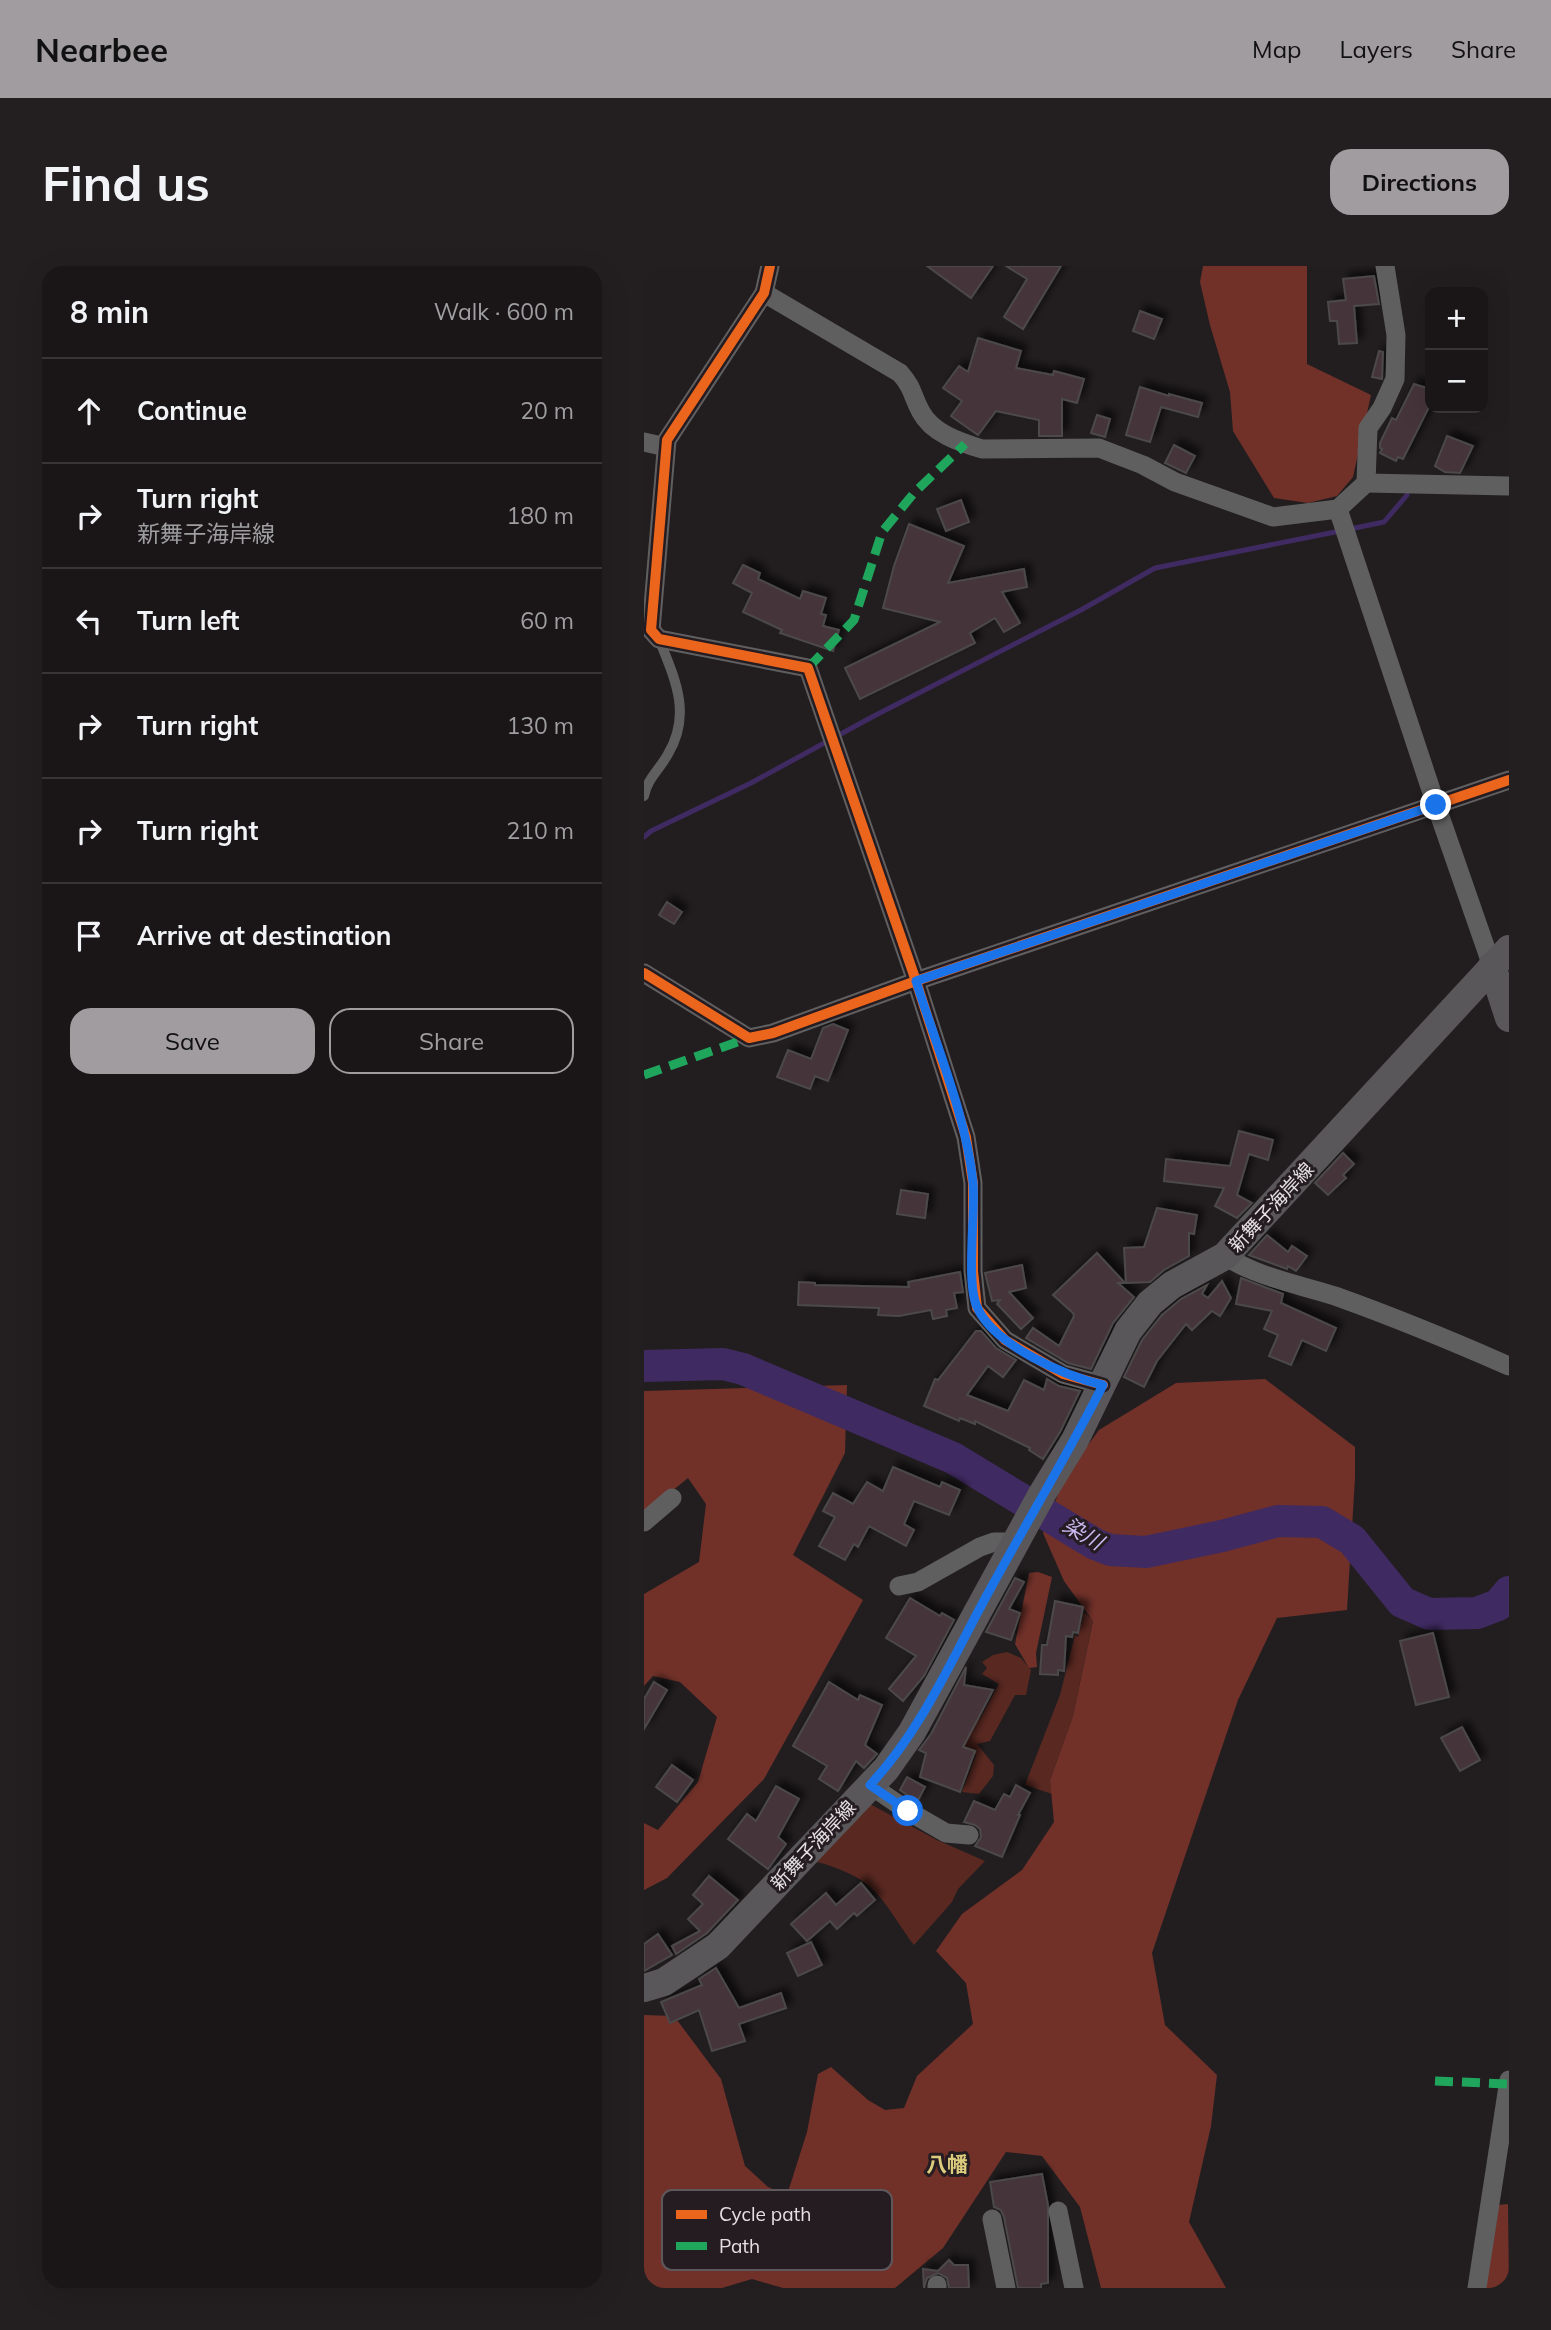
<!DOCTYPE html>
<html lang="en">
<head>
<meta charset="utf-8">
<style>
  body { margin:0; font-family:Mulish,"Noto Sans JP",sans-serif; background:#231f21; color:#f1f3f6 }
  .controls { position:absolute; right:21px; top:21px; display:grid; overflow:hidden; border-radius:14px; box-shadow:0 7px 28px #0002 }
  .controls button { width:63px; height:63px; display:grid; place-items:center; padding:0; border:0; border-bottom:2px solid #383537; background:#1a1618; color:#f1f3f6; font:35px sans-serif }
  .stop { position:absolute; width:21px; height:21px; margin:-16px; border:5px solid #1a73e8; border-radius:50%; background:#fff }
  .stop.end { background:#1a73e8; border-color:#fff; box-shadow:0 2px 7px #0008 }
  .list { margin:0; padding:0; list-style:none }
  h2 { display:flex; justify-content:space-between; align-items:center; height:91px; margin:0; padding:0 28px; font-size:30px }
  h2 small { font-size:23px; font-weight:400; color:#9f9fa2 }
  .list li { display:grid; grid-template-columns:46px 1fr auto; gap:21px; align-items:center; box-sizing:border-box; height:105px; padding:0 28px; border-top:2px solid #383537 }
  .list b { display:block; font-size:26px; white-space:nowrap }
  .list p { margin:0; font-size:23px; white-space:nowrap; color:#9f9fa2 }
  .list em { font-size:23px; font-style:normal; color:#9f9fa2 }
  .actions { display:flex; gap:14px; padding:21px 28px }
  .actions a { flex:1; padding:16px 0; border:2px solid #a19c9f; border-radius:21px; text-align:center; font-size:24px; color:#a19c9f }
  .actions .main { background:#a19c9f; color:#111 }
  .icon { flex:none; width:38px; height:38px; fill:none; stroke:currentColor; stroke-width:2; stroke-linecap:round; stroke-linejoin:round }
  .map { position:relative; flex:none; width:865px; height:2022px; overflow:hidden; border-radius:21px }
  header { display:flex; align-items:center; gap:42px; box-sizing:border-box; height:98px; padding:0 35px; background:#a19c9f; color:#111 }
  header strong { font-size:33px }
  nav { display:flex; gap:38px; margin-inline-start:auto; font-size:24px }
  .intro { display:flex; align-items:center; justify-content:space-between; box-sizing:border-box; height:168px; padding:0 42px }
  h1 { margin:0; font-size:49px }
  .button { padding:18px 32px; border-radius:21px; background:#a19c9f; color:#111; font-size:24px; font-weight:700 }
  main { display:flex; gap:42px; padding:0 42px }
  aside { flex:1; background:#1a1618; border-radius:21px; box-shadow:0 7px 28px #0002 }
  .map>svg:first-child { display:block }
  .green { fill:#592821 }
  .forest { fill:#713129 }
  .lines { fill:none; stroke-linecap:round; stroke-linejoin:round }
  .stream { stroke:#402a62; stroke-width:5 }
  .river { stroke:#402a62; stroke-width:32 }
  .building { fill:#44363b; stroke:#4c4849; stroke-width:2; filter:url(#shadow) }
  .lane { stroke:#605f60; stroke-width:10 }
  .street { stroke:#605f60; stroke-width:19 }
  .secondary { stroke:#595759; stroke-width:28 }
  .quiet { stroke:#20a55d; stroke-width:9; stroke-dasharray:18 9; stroke-linecap:butt }
  .cycleway-casing { stroke:#241c21; stroke-width:15 }
  .cycleway { stroke:#eb651d; stroke-width:10 }
  .route { stroke:#1a73e8; stroke-width:9 }
  .labels { text-anchor:middle; stroke-width:6; stroke-linejoin:round; paint-order:stroke }
  .street-label { font-size:19px; fill:#e6e0e3; stroke:#241c21 }
  .water-label { font-size:21px; font-style:italic; fill:#ccbaf2; stroke:#241c21 }
  .neighbourhood-label { font-size:21px; font-weight:bold; fill:#ddcc7e; stroke:#241c21 }
  .key { fill:#241c21; stroke:#5e575b; stroke-width:2 }
  .key-label { font-size:19px; fill:#e6e0e3 }
</style>
</head>
<body>
<header>
<strong>Nearbee</strong>
<nav><a>Map</a><a>Layers</a><a>Share</a></nav>
</header>
<div class="intro"><h1>Find us</h1><a class="button">Directions</a></div>
<main>
<aside>
<h2>8 min<small>Walk · 600 m</small></h2>
<ul class="list">
<li><svg class="icon" aria-label="ahead" viewBox="0 0 24 24"><path d="M12 20V5M6 11l6-6 6 6"/></svg><div><b>Continue</b></div><em>20 m</em></li>
<li><svg class="icon" aria-label="right" viewBox="0 0 24 24"><path d="M7 20v-9h11M14 6l5 5-5 5"/></svg><div><b>Turn right</b><p>新舞子海岸線</p></div><em>180 m</em></li>
<li><svg class="icon" aria-label="left" viewBox="0 0 24 24"><path d="M17 20v-9H6M10 6l-5 5 5 5"/></svg><div><b>Turn left</b></div><em>60 m</em></li>
<li><svg class="icon" aria-label="right" viewBox="0 0 24 24"><path d="M7 20v-9h11M14 6l5 5-5 5"/></svg><div><b>Turn right</b></div><em>130 m</em></li>
<li><svg class="icon" aria-label="right" viewBox="0 0 24 24"><path d="M7 20v-9h11M14 6l5 5-5 5"/></svg><div><b>Turn right</b></div><em>210 m</em></li>
<li><svg class="icon" aria-label="arrive" viewBox="0 0 24 24"><path d="M6 21V4h12l-3 4 3 4H6"/></svg><div><b>Arrive at destination</b></div></li>
</ul>
<div class="actions"><a class="main">Save</a><a>Share</a></div>
</aside>
<div class="map">
<svg width="865" height="2022" viewBox="0 0 865 2022">
  <defs>
    <filter id="shadow"><feDropShadow dx="6" dy="-6" stdDeviation="3.5" flood-color="#0009"/></filter>
  </defs>
  <rect width="100%" height="100%" fill="#221e20"/>
  <g class="green">
    <polygon points="440,1346 449,1354 429,1450 406,1514 408,1528 381,1519 416,1429 431,1369 434,1371"/>
    <polygon points="363,1386 377,1392 387,1404 382,1429 371,1429 346,1475 333,1478 350,1499 349,1510 335,1528 318,1526 332,1489 309,1478 323,1450 336,1453 355,1418 338,1408 343,1402 338,1396 349,1389"/>
    <path d="M226,1538L293,1574L341,1595L314,1623L308,1636L270,1679C234,1629 234,1613 170,1595Z"/>
  </g>
  <g class="forest">
    <polygon points="559,0 663,0 663,98 727,129 709,211 693,230 664,237 630,232 589,165 586,126 566,59 556,16"/>
    <polygon points="621,1113 711,1181 711,1212 703,1344 633,1352 594,1434 508,1687 521,1759 573,1809 567,1860 545,1956 582,2022 457,2022 436,1941 398,1890 362,1886 299,1982 251,2022 139,2022 108,2013 78,2022 0,2022 0,1749 30,1750 77,1813 101,1900 124,1921 143,1929 163,1866 174,1808 187,1801 224,1834 241,1844 260,1842 273,1810 329,1758 322,1717 292,1685 318,1648 378,1604 410,1556 406,1514 429,1450 449,1355 420,1315 399,1267 421,1210 455,1164 532,1117"/>
    <polygon points="203,1119 201,1187 149,1289 219,1334 120,1513 23,1612 0,1624 0,1557 14,1564 54,1516 73,1451 36,1416 9,1410 0,1420 0,1328 55,1296 62,1238 44,1212 0,1248 0,1125"/>
    <polygon points="394,1306 408,1311 392,1387 393,1401 385,1402 371,1378 385,1307"/>
    <polygon points="864,1938 865,2022 842,2022 855,1939"/>
  </g>
  <g class="lines">
    <g class="stream">
      <polyline points="706,263 740,256 763,229"/>
      <polyline points="0,571 7,565 107,517 228,451 437,344 511,302 696,265"/>
    </g>
    <polyline class="river" points="0,1100 79,1098 99,1103 309,1192 451,1278 466,1284 502,1286 578,1270 634,1255 678,1256 708,1274 758,1336 785,1348 833,1347 854,1339 865,1326"/>
  </g>
  <g class="building">
    <polygon points="283,0 349,0 327,32"/>
    <polygon points="362,0 417,0 379,63 360,51 383,13"/>
    <polygon points="730,10 735,38 710,40 713,77 695,78 693,55 686,55 684,36 702,34 699,13"/>
    <polygon points="496,45 518,53 510,73 489,65"/>
    <polygon points="334,72 377,85 372,102 409,109 410,105 440,113 433,137 418,133 418,170 395,170 395,154 352,145 334,169 307,150 318,135 299,122 315,100 324,106"/>
    <polygon points="735,85 739,86 738,113 728,111"/>
    <polygon points="770,118 786,123 786,139 759,193 754,191 752,195 736,187 738,183 736,182 736,177 748,152 752,154"/>
    <polygon points="496,121 525,130 525,128 558,137 554,151 517,141 506,176 482,169"/>
    <polygon points="453,149 466,153 461,171 447,167"/>
    <polygon points="803,170 829,180 816,207 801,206 791,200"/>
    <polygon points="530,179 551,190 542,207 521,197"/>
    <polygon points="317,234 325,256 302,265 293,243"/>
    <polygon points="265,258 320,280 304,317 380,303 383,321 358,326 376,357 360,366 351,352 326,367 331,377 216,433 201,402 296,356 239,342 250,300"/>
    <polygon points="99,299 116,307 114,313 156,333 159,325 182,332 177,348 182,349 179,360 195,364 189,385 136,367 138,364 99,346 108,327 89,317"/>
    <polygon points="23,636 38,646 30,658 15,649"/>
    <polygon points="189,758 204,764 184,815 171,810 166,823 133,811 144,784 167,793 179,762"/>
    <polygon points="595,865 629,874 624,894 605,888 593,929 608,937 593,952 571,940 580,922 520,915 522,893 586,900"/>
    <polygon points="699,887 710,898 699,909 702,912 684,929 671,917"/>
    <polygon points="257,924 284,928 281,952 253,948"/>
    <polygon points="513,942 553,949 550,968 545,967 545,990 520,1004 506,1016 482,1017 480,982 500,981"/>
    <polygon points="623,969 644,986 648,980 663,990 652,1005 644,1000 643,1003 605,989"/>
    <polygon points="453,987 481,1017 474,1017 490,1031 469,1057 447,1103 424,1097 382,1072 389,1062 415,1080 430,1050 429,1047 409,1029"/>
    <polygon points="378,999 382,1022 365,1026 389,1052 377,1063 353,1038 356,1034 348,1035 341,1007"/>
    <polygon points="316,1006 319,1026 310,1027 313,1042 302,1044 303,1050 289,1053 287,1044 255,1050 234,1049 235,1042 154,1039 155,1016 171,1017 171,1019 265,1021 264,1016"/>
    <polygon points="597,1012 639,1028 637,1037 692,1062 682,1085 658,1074 647,1099 625,1090 634,1069 620,1063 628,1045 592,1038"/>
    <polygon points="578,1015 587,1032 576,1050 568,1045 548,1064 542,1058 513,1095 500,1121 480,1111 498,1074 518,1049 537,1033 563,1019 558,1028 564,1032"/>
    <polygon points="332,1065 337,1065 352,1082 372,1094 359,1111 344,1100 323,1129 364,1145 380,1114 400,1124 403,1113 415,1120 436,1125 416,1166 399,1193 385,1184 386,1182 331,1155 331,1158 316,1152 315,1155 280,1140 291,1113 294,1114"/>
    <polygon points="249,1201 296,1221 298,1216 316,1224 305,1249 270,1235 260,1258 270,1264 262,1280 225,1260 214,1281 210,1278 201,1294 175,1280 191,1251 179,1245 189,1227 209,1238 223,1216 239,1225"/>
    <polygon points="371,1312 380,1316 365,1343 376,1347 367,1374 342,1366"/>
    <polygon points="266,1332 296,1350 298,1347 310,1354 280,1410 259,1435 245,1423 272,1390 242,1372"/>
    <polygon points="411,1335 439,1341 434,1367 429,1366 428,1371 422,1370 420,1405 414,1404 414,1409 396,1408 398,1379 403,1379"/>
    <polygon points="789,1367 805,1431 772,1439 756,1375"/>
    <polygon points="322,1401 320,1419 349,1424 319,1481 331,1485 316,1526 276,1511 282,1487 275,1484 287,1468"/>
    <polygon points="10,1416 23,1424 0,1463 0,1433"/>
    <polygon points="185,1416 214,1434 216,1429 238,1439 221,1479 233,1488 220,1502 212,1495 194,1525 175,1513 183,1500 149,1480"/>
    <polygon points="818,1461 836,1494 816,1505 797,1472"/>
    <polygon points="28,1499 49,1514 33,1536 12,1521"/>
    <polygon points="263,1511 281,1521 273,1536 256,1524"/>
    <polygon points="372,1519 386,1527 374,1549 376,1549 358,1591 331,1580 337,1571 336,1563 331,1559 320,1556 330,1535 351,1544 360,1528 366,1531"/>
    <polygon points="132,1520 155,1533 134,1571 142,1578 124,1603 84,1573 103,1548 112,1555"/>
    <polygon points="65,1610 94,1634 63,1667 32,1688 28,1680 56,1665 44,1653 59,1638 49,1629"/>
    <polygon points="217,1617 231,1634 213,1650 210,1647 193,1663 186,1655 163,1675 147,1658 182,1627 192,1639"/>
    <polygon points="14,1668 28,1689 0,1705 0,1678"/>
    <polygon points="167,1676 178,1699 154,1710 143,1687"/>
    <polygon points="72,1702 95,1742 137,1727 142,1742 95,1758 101,1775 68,1785 55,1744 26,1757 17,1736 58,1719 55,1713"/>
    <polygon points="398,1908 404,1939 404,2017 397,2018 397,2022 374,2022 360,1951 357,1944 350,1941 346,1916"/>
    <polygon points="305,1994 310,1999 324,1999 325,2022 305,2022 303,2012 294,2007 283,2012 280,2022 279,2003 294,2005"/>
  </g>
  <g class="lines">
    <path class="lane" d="M0,530C3,513 16,503 24,488C48,448 31,413 15,373"/>
    <g class="street">
      <polyline points="126,0 120,27 23,174 7,364 15,373 164,402 272,715 322,871 329,917 329,1005 333,1042 361,1074 419,1108 459,1119"/>
      <path d="M120,27L256,107C270,123 268,130 277,146C288,167 315,176 338,183L455,182L499,199L531,216L629,251L694,243L722,217L724,162L738,142L751,113L752,69L741,0"/>
      <polyline points="0,176 22,181"/>
      <polyline points="722,217 865,220"/>
      <polyline points="694,243 792,539 848,700"/>
      <polyline points="0,707 105,772 129,767 272,715 865,514"/>
      <path d="M581,990C615,1012 654,1018 691,1030C750,1051 808,1075 865,1100"/>
      <polyline points="0,1256 28,1232"/>
      <polyline points="255,1320 274,1316 336,1281 350,1276 372,1276"/>
      <polyline points="226,1519 264,1545 302,1567 325,1569"/>
      <polyline points="414,1945 430,2022"/>
      <polyline points="348,1953 362,2022"/>
      <polyline points="293,2019 293,2022"/>
      <polyline points="833,2022 865,1814"/>
    </g>
    <g class="secondary">
      <polyline points="848,700 865,752"/>
      <polyline points="0,1722 20,1716 74,1680 242,1503 268,1466 398,1228 431,1174 484,1065 506,1037 528,1019 581,990 865,683"/>
    </g>
    <g class="quiet">
      <polyline points="164,402 210,354 238,266 270,227 321,178"/>
      <polyline points="0,809 105,772"/>
      <polyline points="791,1815 865,1818"/>
    </g>
    <defs>
      <g id="cycleway">
        <polyline points="126,0 120,27 23,174 7,364 15,373 164,402 272,715 322,871 329,917 329,1005 333,1042 361,1074 419,1108 459,1119"/>
        <polyline points="0,707 105,772 129,767 272,715 865,514"/>
      </g>
    </defs>
    <use href="#cycleway" class="cycleway-casing"/>
    <use href="#cycleway" class="cycleway"/>
  </g>
  <g class="lines">
    <path class="route" d="M264,1545L226,1519C277,1465 308,1393 343,1329C381,1259 423,1190 459,1119C421,1110 352,1080 334,1043C321,1019 332,947 329,916C322,850 292,779 272,715L792,539"/>
  </g>
  <g class="labels">
    <g class="street-label">
      <text transform="translate(627 941) rotate(-47)" y="7">新舞子海岸線</text>
      <text transform="translate(169 1579) rotate(-47)" y="7">新舞子海岸線</text>
    </g>
    <g class="water-label">
      <text transform="translate(439 1268) rotate(30)" y="7">染川</text>
    </g>
    <g class="neighbourhood-label">
      <text x="303" y="1906">八幡</text>
    </g>
  </g>
  <rect x="18" y="1924" width="230" height="80" rx="10" class="key"/>
  <rect x="32" y="1944" width="31" height="9" fill="#eb651d"/>
  <rect x="32" y="1976" width="31" height="8" fill="#20a55d"/>
  <g class="key-label">
    <text x="75" y="1955">Cycle path</text>
    <text x="75" y="1987">Path</text>
  </g>
</svg>
<div class="controls">
<button>+</button>
<button>−</button>
</div>
<div class="stop" style="left:264px;top:1545px"></div>
<div class="stop end" style="left:792px;top:539px"></div>
</div>
</main>
</body>
</html>
